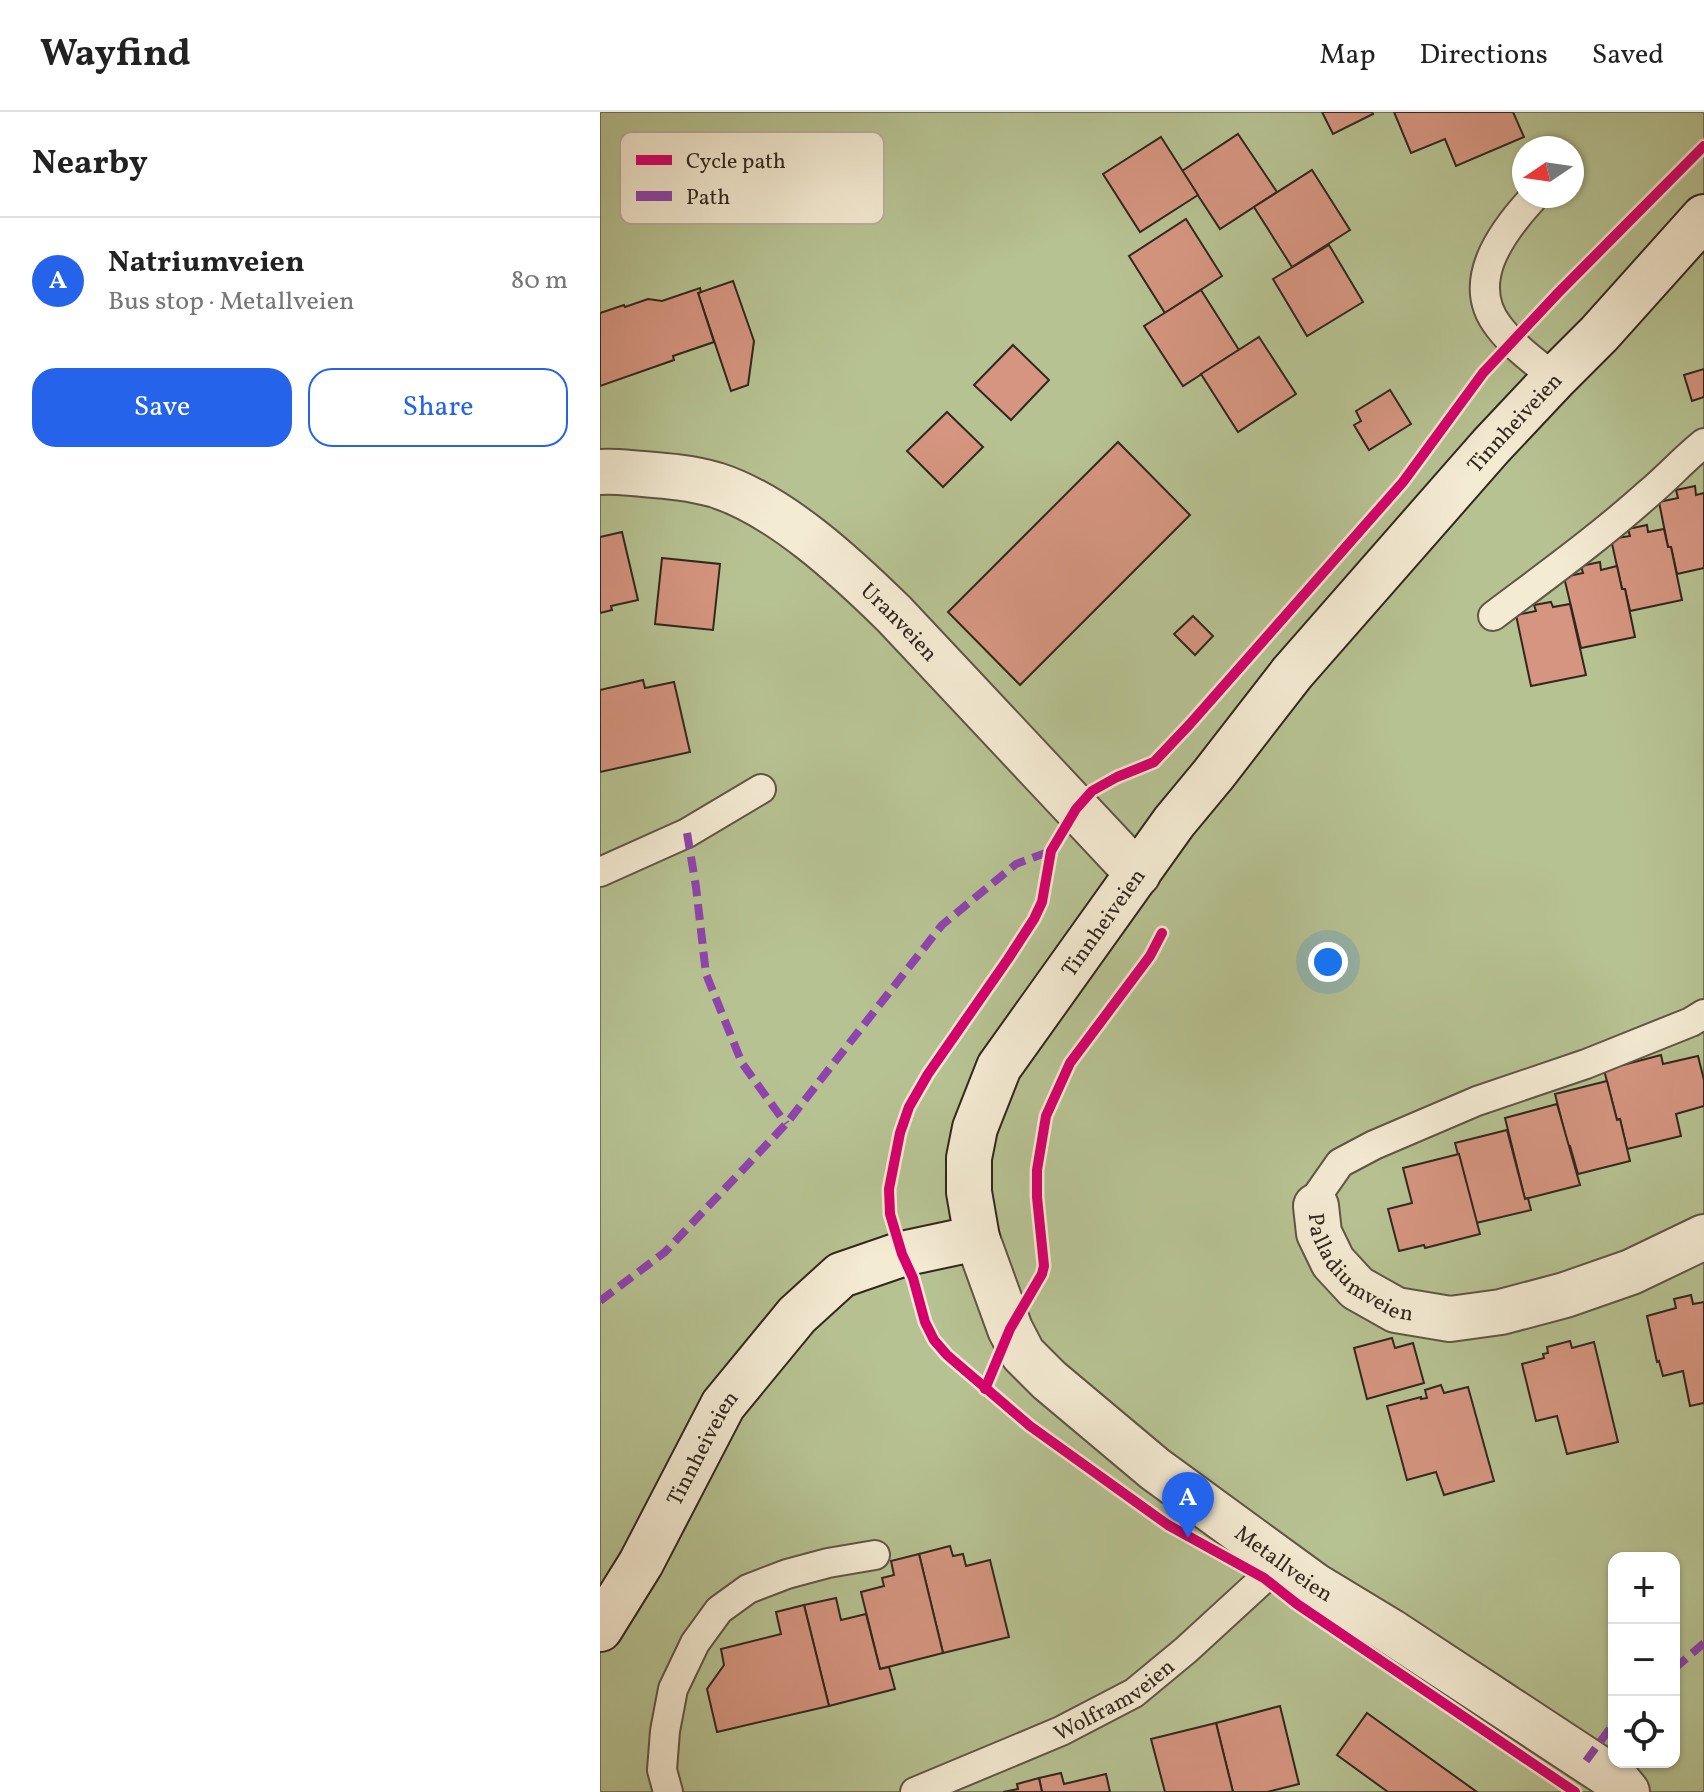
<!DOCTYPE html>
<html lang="en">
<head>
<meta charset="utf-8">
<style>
  body { margin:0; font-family:Vollkorn,serif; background:#f2f2f2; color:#222 }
  .controls { position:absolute; right:24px; bottom:24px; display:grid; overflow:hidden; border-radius:16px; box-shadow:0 2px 6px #0004 }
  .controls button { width:72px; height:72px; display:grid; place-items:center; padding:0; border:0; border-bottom:2px solid #e0e0e0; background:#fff; color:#222; font:40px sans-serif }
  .compass { position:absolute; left:912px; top:24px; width:72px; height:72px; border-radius:50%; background:#fff; box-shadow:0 2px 6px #0004; rotate:257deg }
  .you { position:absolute; left:728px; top:850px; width:28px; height:28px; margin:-20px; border:6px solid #fff; border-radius:50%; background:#1a73e8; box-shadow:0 0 0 12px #1a73e833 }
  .badge { display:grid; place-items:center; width:52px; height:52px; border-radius:50%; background:#2563eb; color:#fff; font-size:26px; font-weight:700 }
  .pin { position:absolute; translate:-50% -66px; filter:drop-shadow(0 2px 4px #0008) }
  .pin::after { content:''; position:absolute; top:42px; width:28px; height:24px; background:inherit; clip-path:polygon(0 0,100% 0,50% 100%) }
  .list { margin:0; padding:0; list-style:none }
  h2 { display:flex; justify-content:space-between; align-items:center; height:104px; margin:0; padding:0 32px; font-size:34px }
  h2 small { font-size:26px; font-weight:400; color:#767676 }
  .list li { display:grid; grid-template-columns:52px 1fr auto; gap:24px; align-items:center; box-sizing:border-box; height:128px; padding:0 32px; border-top:2px solid #e0e0e0 }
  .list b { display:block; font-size:30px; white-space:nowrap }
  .list p { margin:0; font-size:26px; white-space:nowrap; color:#767676 }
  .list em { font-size:26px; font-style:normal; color:#767676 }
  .actions { display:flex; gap:16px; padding:24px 32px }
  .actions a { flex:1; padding:18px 0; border:2px solid #2563eb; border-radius:24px; text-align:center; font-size:28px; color:#2563eb }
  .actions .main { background:#2563eb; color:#fff }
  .icon { flex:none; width:44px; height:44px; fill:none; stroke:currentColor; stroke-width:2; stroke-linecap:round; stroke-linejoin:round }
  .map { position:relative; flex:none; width:1104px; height:1680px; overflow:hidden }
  header { display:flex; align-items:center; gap:48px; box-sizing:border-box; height:112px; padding:0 40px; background:#fff; border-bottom:2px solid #e0e0e0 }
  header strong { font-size:38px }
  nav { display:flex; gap:44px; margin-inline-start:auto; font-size:28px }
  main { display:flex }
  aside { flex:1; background:#fff }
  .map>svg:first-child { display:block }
  .green { fill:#b7c292; stroke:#747458; stroke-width:2; fill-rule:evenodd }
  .building { fill:#d59580; stroke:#31271e; stroke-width:2 }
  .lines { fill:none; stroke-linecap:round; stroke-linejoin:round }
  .lane-casing { stroke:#605546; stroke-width:32 }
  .street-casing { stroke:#605546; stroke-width:48 }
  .secondary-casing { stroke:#31271e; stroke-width:48 }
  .lane { stroke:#f4ebd3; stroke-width:28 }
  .street { stroke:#f4ebd3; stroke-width:44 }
  .secondary { stroke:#f4ebd3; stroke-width:44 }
  .quiet { stroke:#8e44ad; stroke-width:8; stroke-dasharray:16 8; stroke-linecap:butt }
  .cycleway-casing { stroke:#f4ebd3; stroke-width:15 }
  .cycleway { stroke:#d6006c; stroke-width:10 }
  .labels { text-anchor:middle; stroke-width:6; stroke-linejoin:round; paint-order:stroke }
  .street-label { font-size:22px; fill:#31271e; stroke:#f4ebd3 }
  .key { fill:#f4ebd3; stroke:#bab09d; stroke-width:2 }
  .key-label { font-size:22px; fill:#31271e }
</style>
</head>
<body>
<header>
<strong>Wayfind</strong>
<nav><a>Map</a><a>Directions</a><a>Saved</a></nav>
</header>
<main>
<aside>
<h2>Nearby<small></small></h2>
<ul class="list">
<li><span class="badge">A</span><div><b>Natriumveien</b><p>Bus stop · Metallveien</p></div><em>80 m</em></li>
</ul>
<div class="actions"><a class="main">Save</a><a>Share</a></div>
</aside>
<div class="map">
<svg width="1104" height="1680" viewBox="0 0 1104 1680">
  <rect width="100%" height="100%" fill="#eee0bc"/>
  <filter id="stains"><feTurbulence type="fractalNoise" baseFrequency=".0025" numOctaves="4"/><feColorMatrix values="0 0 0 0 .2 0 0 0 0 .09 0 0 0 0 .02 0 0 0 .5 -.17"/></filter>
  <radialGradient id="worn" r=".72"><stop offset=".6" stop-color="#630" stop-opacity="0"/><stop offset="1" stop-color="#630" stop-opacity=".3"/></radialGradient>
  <path class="green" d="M0,0H1104V1680H0ZM924,36H972V84H924ZM1014,1446H1074V1650H1014Z"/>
  <g class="building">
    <polygon points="722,0 772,0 773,2 733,22"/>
    <polygon points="794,0 913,0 924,25 856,54 845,27 811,41"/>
    <polygon points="638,22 677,80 620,117 582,59"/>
    <polygon points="561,25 598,83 540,120 503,62"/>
    <polygon points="712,58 750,118 692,155 654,95"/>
    <polygon points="586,107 622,164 565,201 529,144"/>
    <polygon points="729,133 763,190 707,224 673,167"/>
    <polygon points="133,169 154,229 148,273 131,279 98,181"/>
    <polygon points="100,176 101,180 98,181 114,230 73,244 74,248 0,274 0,201 24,193 25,195 48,187 62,189"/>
    <polygon points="601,178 639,238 583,274 544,214"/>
    <polygon points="659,225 696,282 638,320 601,262"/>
    <polygon points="413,233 449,268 411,308 374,273"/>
    <polygon points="1104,257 1104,285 1092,289 1084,263"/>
    <polygon points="790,278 811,312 769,338 754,313 761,309 756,299"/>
    <polygon points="347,300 383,335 343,375 307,339"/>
    <polygon points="518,330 590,403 420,573 348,500"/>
    <polygon points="1095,374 1096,383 1104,381 1104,456 1077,462 1071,435 1068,435 1059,390 1078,386 1076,378"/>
    <polygon points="1047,413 1048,420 1064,417 1068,435 1071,435 1082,488 1030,499 1025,477 1022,477 1011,427 1030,424 1028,417"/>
    <polygon points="22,420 38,488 11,494 12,498 0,501 0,425"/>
    <polygon points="62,446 120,452 113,518 55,512"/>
    <polygon points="1000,450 1001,458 1017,454 1022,477 1025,477 1035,525 981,536 964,465 983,461 981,454"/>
    <polygon points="951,490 953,495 970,492 986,563 931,574 916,503 936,499 934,493"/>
    <polygon points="593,504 613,524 595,543 574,522"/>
    <polygon points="43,568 45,576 74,570 90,640 0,660 0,578"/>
    <polygon points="1061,943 1063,952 1098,944 1104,968 1104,994 1076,1002 1081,1024 1027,1037 1020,1007 1017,1008 1004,958"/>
    <polygon points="1007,969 1017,1008 1020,1007 1030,1049 978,1062 970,1034 968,1034 955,982"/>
    <polygon points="957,992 980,1073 925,1087 905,1006"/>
    <polygon points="907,1018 925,1087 928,1086 931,1098 876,1111 855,1031"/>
    <polygon points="859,1042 880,1122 825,1136 824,1133 799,1139 788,1097 812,1091 803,1056"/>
    <polygon points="1091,1183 1093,1192 1104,1190 1104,1291 1090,1294 1083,1259 1063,1264 1059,1249 1057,1250 1047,1204 1076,1196 1074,1187"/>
    <polygon points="792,1226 795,1236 813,1231 824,1271 767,1287 754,1236"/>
    <polygon points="970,1229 972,1236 994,1230 1018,1330 967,1342 957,1304 936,1309 922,1252 944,1246 943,1242 948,1241 947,1235"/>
    <polygon points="841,1273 844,1281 868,1275 894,1369 844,1383 836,1360 807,1368 787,1294 821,1285 821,1287 827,1286 825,1278"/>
    <polygon points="350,1434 353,1444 363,1442 366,1454 390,1448 409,1525 343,1541 319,1442"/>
    <polygon points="319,1442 343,1541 280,1557 261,1480 284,1474 282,1466 294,1463 291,1449"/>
    <polygon points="236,1486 241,1508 266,1502 280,1557 289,1555 295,1577 229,1594 204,1493"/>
    <polygon points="204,1493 229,1594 117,1620 107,1577 124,1553 121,1537 181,1522 176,1500"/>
    <polygon points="680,1594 699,1672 667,1680 633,1680 616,1611"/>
    <polygon points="767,1601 877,1680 788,1680 737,1643"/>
    <polygon points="616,1611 633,1680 565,1680 551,1627"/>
    <polygon points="461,1661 464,1672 506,1662 510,1680 442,1680 439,1666"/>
    <polygon points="439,1666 442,1680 403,1680 418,1677 417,1672"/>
  </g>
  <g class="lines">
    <defs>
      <g id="lane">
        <path d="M932,87C901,121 864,171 899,215C914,235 935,250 955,266"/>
        <path d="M893,504C946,464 1000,425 1049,381C1068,365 1084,347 1104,331"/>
        <polyline points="0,760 87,721 161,677"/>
        <polyline points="716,1094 719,1081 740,1051 774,1033 877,989 986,952 1091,910 1104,902"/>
        <polyline points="68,1680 62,1658 65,1619 73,1577 95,1531 119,1498 148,1477 187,1462 228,1451 275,1443"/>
        <path id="s1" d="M315,1680L461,1619L534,1581L586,1538L683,1449"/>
      </g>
      <g id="street">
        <path id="s2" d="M0,360C14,359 29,361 43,362C68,364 92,366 116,373C181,394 246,455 294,502L538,762"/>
        <path id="s3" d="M716,1094L719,1121L733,1150L757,1176L796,1198L850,1207L901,1200L965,1183L1031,1160L1104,1125"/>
        <path id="s4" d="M377,1126L410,1217L423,1242L449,1268L555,1357L714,1473L790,1519L1018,1669L1027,1680"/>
      </g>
      <g id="secondary">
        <path id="s5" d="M0,1517L41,1451L123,1293L197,1203L241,1163L302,1142L377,1126L369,1080V1046L375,1016L399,955L574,710L613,663L692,561L891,334L955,266L999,222L1104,105"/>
      </g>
    </defs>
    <use href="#lane" class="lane-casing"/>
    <use href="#street" class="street-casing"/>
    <use href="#secondary" class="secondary-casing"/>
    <use href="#lane" class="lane"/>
    <use href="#street" class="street"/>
    <use href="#secondary" class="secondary"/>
    <g class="quiet">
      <polyline points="87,721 96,775 106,862 142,951 186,1012"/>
      <polyline points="0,1189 65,1140 186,1012 342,813 416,752 451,739"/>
      <polyline points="1074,1557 1104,1531"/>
      <polyline points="986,1649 1014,1611"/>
    </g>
    <defs>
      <g id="cycleway">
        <polyline points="385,1277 410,1217 442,1162 444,1154 437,1085 437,1058 446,1004 470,951 550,844 562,821"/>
        <polyline points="975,1680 697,1492 664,1466 568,1413 430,1314 347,1243 334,1228 325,1210 313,1166 302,1142 290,1102 289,1077 300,1021 309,995 328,962 408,847 434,807 442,790 451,739 476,697 492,679 517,665 554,650 590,612 803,370 883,261 958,181 1104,34"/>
      </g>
    </defs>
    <use href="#cycleway" class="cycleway-casing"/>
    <use href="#cycleway" class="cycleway"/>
  </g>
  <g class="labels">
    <g class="street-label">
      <text dy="8" stroke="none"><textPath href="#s5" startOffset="1576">Tinnheiveien</textPath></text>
      <text dy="8" stroke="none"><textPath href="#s2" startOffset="348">Uranveien</textPath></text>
      <text dy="8" stroke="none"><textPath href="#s5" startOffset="928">Tinnheiveien</textPath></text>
      <text dy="8" stroke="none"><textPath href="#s3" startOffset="82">Palladiumveien</textPath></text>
      <text dy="8" stroke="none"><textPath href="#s5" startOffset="208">Tinnheiveien</textPath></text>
      <text dy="8" stroke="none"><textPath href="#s4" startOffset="460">Metallveien</textPath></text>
      <text dy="8" stroke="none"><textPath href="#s1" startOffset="220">Wolframveien</textPath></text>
    </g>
  </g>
  <rect x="20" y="20" width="264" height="92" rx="12" class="key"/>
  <rect x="36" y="43" width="36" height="10" fill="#d6006c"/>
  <rect x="36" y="79" width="36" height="10" fill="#8e44ad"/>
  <g class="key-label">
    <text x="86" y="56">Cycle path</text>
    <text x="86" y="92">Path</text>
  </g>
  <rect width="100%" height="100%" filter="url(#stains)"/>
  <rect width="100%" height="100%" fill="url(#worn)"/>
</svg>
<div class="controls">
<button>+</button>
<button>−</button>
<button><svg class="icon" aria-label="locate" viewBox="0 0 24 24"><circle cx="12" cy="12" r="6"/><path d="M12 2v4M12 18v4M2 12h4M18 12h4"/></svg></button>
</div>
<svg class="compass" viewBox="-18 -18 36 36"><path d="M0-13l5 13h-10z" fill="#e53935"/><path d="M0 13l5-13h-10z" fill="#767676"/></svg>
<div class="you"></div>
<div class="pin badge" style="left:588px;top:1426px">A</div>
</div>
</main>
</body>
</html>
